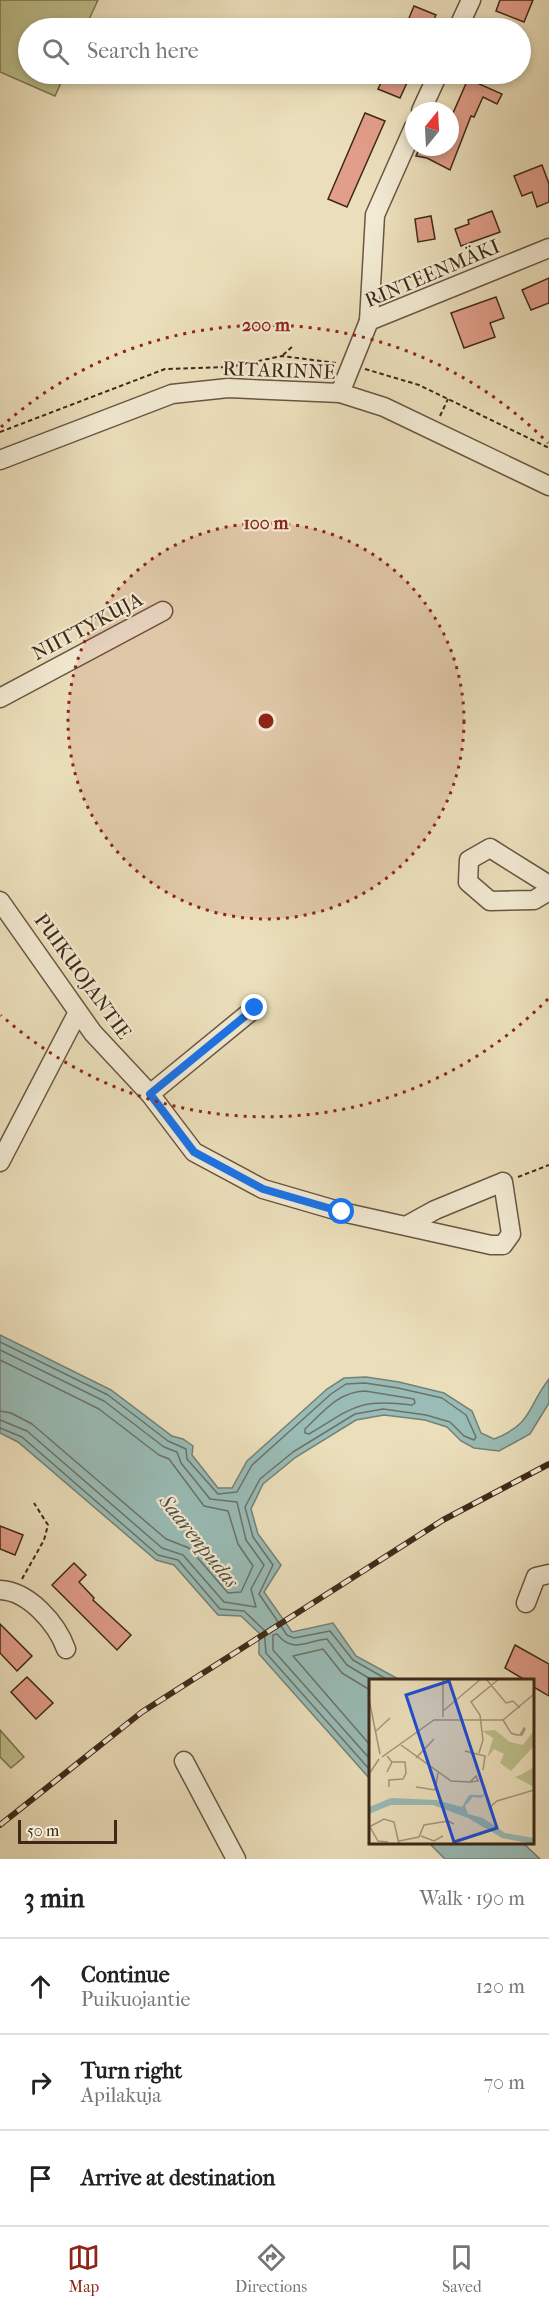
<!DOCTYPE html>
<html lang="en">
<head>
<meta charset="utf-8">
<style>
  body { margin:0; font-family:"IM FELL French Canon",serif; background:#f2f2f2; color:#222 }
  .compass { position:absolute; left:405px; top:102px; width:54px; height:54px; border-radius:50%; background:#fff; box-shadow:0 3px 9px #0003; rotate:18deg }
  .scale { position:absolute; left:18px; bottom:15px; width:99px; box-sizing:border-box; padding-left:6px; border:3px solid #3e2918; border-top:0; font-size:16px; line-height:21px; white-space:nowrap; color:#3e2918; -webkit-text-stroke:4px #f2ead3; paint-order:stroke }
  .stop { position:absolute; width:18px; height:18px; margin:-14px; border:4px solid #1a73e8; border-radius:50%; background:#fff }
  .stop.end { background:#1a73e8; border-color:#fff; box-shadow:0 2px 6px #0008 }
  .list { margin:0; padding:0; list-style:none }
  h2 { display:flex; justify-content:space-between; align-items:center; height:78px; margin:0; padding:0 24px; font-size:26px }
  h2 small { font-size:20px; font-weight:400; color:#767676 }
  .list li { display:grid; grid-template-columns:39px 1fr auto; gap:18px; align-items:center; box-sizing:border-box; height:96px; padding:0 24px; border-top:2px solid #e0e0e0 }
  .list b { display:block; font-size:22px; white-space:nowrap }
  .list p { margin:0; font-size:20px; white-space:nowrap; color:#767676 }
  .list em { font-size:20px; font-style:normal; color:#767676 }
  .icon { flex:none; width:33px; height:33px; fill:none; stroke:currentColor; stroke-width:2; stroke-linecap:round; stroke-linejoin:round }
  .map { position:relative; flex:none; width:549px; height:1859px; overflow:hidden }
  .search { position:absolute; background:#fff; box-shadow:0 3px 9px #0003; left:18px; right:18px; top:18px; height:66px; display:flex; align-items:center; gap:15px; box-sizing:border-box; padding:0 21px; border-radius:33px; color:#767676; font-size:22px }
  .sheet { height:366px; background:#fff }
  nav { display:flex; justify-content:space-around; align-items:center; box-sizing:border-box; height:84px; border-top:2px solid #e0e0e0; background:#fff; font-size:16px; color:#767676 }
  nav a { display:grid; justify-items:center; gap:3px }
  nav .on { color:#8f2418 }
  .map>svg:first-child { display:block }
  .green { fill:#bdc08c; stroke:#7e7452; stroke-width:1.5 }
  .water { fill:#99bcb6; stroke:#758177; stroke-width:1.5 }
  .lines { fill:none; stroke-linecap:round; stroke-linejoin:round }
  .shore { stroke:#6c7267; stroke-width:1.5 }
  .building { fill:#e29e8a; stroke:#3e2918; stroke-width:1.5 }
  .minor-casing { stroke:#695641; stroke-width:21 }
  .path { stroke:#3e2918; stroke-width:2; stroke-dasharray:4.5 3; stroke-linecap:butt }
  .minor { stroke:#f2ead3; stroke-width:18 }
  .rail-casing { stroke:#3e2918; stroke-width:6 }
  .rail { stroke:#f2ead3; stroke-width:4; stroke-dasharray:11; stroke-linecap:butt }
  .route { stroke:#1a73e8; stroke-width:8 }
  .ring { fill:none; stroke:#8f2418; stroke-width:3; stroke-dasharray:3 6 }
  .labels { text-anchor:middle; stroke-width:4.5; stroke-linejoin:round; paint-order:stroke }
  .street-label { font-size:20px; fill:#3e2918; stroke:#f2ead3 }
  .water-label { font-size:21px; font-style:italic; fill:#554e40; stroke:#f2ead3 }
  .inset-road { fill:none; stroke:#a6967a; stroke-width:1.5 }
  .view { fill:#1d4ed8; fill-opacity:0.15; stroke:#1d4ed8; stroke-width:3 }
  .inset-edge { fill:none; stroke:#3e2918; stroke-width:3 }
  .centre { fill:#8f2418; stroke:#f2ead3; stroke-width:3 }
  .ring-label { font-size:18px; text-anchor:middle; font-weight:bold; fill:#8f2418; stroke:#f2ead3; stroke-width:4.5; stroke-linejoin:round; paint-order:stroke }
</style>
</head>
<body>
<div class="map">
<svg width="549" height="1859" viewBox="0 0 549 1859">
  <rect width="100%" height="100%" fill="#ebdfbb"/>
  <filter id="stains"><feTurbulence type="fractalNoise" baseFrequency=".00333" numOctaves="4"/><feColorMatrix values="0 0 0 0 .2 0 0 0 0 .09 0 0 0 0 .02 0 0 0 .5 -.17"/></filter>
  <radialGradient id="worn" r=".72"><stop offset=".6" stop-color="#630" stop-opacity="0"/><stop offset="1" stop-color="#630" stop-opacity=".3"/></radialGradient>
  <g class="green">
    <polygon points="0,0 98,0 85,28 28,28 28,74 65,74 55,96 0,72"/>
    <polygon points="0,1730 24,1757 11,1768 0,1757"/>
  </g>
  <g class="water">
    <path d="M0,1335L111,1390L172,1436L183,1439L193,1446L192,1455L218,1488H232L247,1461L327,1389L344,1378L366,1377L399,1382L444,1393L472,1411L481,1433L494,1439C533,1424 527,1407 549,1379V1403L530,1434L499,1451L474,1448L461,1441L447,1427L425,1420L384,1415L356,1420L296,1457L263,1484L251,1509L258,1534L281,1565L264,1592L292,1632L333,1623L356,1656L400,1680H370V1779L259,1654V1633L241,1616L218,1615L174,1565L156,1560L18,1442L0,1433Z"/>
    <polygon points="429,1843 523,1843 540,1859 445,1859"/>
  </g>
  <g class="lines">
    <g class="shore">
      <polyline points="0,1342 108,1395 168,1441 186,1449 187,1459 218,1494 237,1492 252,1465 331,1394 346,1384 365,1383 398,1388 442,1398 466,1415 476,1437 474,1440 464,1436 450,1422 426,1415 383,1409 355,1414 293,1452 260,1479 245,1507 253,1537 273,1565 259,1594 287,1635 294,1638 330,1631 353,1660 388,1680"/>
      <polyline points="0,1350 104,1401 164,1447 177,1452 181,1463 210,1499 237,1502 246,1540 264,1565 251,1589 256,1607 224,1602 183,1555 162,1548 27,1431 0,1420"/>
      <polyline points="0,1360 99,1409 159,1455 169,1459 204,1506 228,1511 238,1544 253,1566 241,1592 228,1593 189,1548 166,1539 32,1424 11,1413 0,1411"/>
      <path d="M365,1391L414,1399L415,1403L412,1405C358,1398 353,1408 309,1434L305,1433V1429C324,1411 338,1392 365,1391Z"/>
      <polyline points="0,1428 22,1437 158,1555 178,1560 220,1609 244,1611 264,1630 266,1653 370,1770"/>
      <polyline points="370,1690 342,1673 323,1649 293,1656 370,1745"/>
      <path d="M370,1759L273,1650V1635L277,1634C293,1654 306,1641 327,1639L347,1665L372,1680"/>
    </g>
  </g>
  <g class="building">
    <polygon points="500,0 533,0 524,22 496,11"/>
    <polygon points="414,6 436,15 430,28 405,28"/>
    <polygon points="385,74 411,74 400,98 378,89"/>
    <polygon points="468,79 502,94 497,104 483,97 474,117 471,116 450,170 427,158 416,156 420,147 450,147 450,120"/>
    <polygon points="365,113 385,121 347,207 328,199"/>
    <polygon points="542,165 549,184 549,202 537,207 532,192 522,196 514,176"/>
    <polygon points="492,211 500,232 461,246 455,229 469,224 468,220"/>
    <polygon points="431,216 435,239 418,242 415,219"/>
    <polygon points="549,278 549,303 531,310 522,290"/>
    <polygon points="496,297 504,318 490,323 495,337 464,348 451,313"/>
    <polygon points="0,1526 23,1535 15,1555 0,1549"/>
    <polygon points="74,1563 86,1575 79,1582 94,1598 93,1600 131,1635 117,1650 52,1585"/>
    <polygon points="0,1624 32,1656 17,1671 0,1653"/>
    <polygon points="515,1645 549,1664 549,1696 532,1686 532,1680 525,1680 505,1668"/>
    <polygon points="27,1677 53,1703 36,1719 11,1692"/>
  </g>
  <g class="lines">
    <defs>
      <g id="minor">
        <polyline points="458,28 471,0"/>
        <polyline points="421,111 438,74"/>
        <polyline points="369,321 375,215 414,127"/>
        <polyline points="340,393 369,321 549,248"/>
        <polyline points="0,460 172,394 228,388 295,391 340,393 384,407 549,486"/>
        <polyline points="0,698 163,611"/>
        <polyline points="549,885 490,848 469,860 468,882 490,901 534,900 549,891"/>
        <polyline points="0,901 93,1033 150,1094 194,1152 263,1189 342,1212 491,1245 503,1245 511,1234 503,1182 435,1210 406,1226"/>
        <polyline points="150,1094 255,1008"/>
        <polyline points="0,1162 78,1012"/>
        <path d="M0,1590C29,1591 57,1624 66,1649"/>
        <polyline points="526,1603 536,1577 549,1574"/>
        <polyline points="184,1761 236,1859"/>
      </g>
    </defs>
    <use href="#minor" class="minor-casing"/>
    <g class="path">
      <polyline points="283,355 294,345"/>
      <polyline points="365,369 419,385 549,448"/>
      <polyline points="440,416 448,399"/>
      <polyline points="0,432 165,369 230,367 282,356 336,363"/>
      <polyline points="518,1177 549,1165"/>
      <polyline points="22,1579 44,1540 48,1525 34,1503"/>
    </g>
    <use href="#minor" class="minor"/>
    <defs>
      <polyline id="rail" points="0,1825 142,1712 443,1520 549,1464"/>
    </defs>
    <use href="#rail" class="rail-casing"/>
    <use href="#rail" class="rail"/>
  </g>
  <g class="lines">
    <polyline class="route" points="255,1008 150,1094 194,1152 263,1189 342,1212"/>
  </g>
  <circle cx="266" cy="721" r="198" fill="#8f2418" fill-opacity=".12"/>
  <g class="ring">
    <circle cx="266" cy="721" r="198"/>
    <path d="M548 999A396 396 0 0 1 1 1015M1 427A396 396 0 0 1 548 443"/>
  </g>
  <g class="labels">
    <g class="street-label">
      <text transform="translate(432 273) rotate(-23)" y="7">RINTEENMÄKI</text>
      <text transform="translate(279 370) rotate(2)" y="7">RITARINNE</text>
      <text transform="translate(87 626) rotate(-28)" y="7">NIITTYKUJA</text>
      <text transform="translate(83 976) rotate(54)" y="7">PUIKUOJANTIE</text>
    </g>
    <g class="water-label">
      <text transform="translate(199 1541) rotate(51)" y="7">Saarenpudas</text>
    </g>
  </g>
  <g transform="translate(369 1679)">
    <rect width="165" height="165" fill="#ebdfbb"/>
    <path d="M126,51L141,63L154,66L165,51V67L142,92L131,84L135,75L125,70L118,79L124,59L113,52ZM165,88V108L146,98L153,95Z" fill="#bdc08c"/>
    <path d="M119,102L115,117L112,119L104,118L96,127L99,135L114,139L136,154L165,159V165L133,159L99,139L64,126H22L0,135V128L22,119L67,121L93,128L100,116H114Z" fill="#99bcb6"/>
    <path class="inset-road" d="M117,0L137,24L144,22L151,29M0,20L11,75M74,32V0M74,38V32L112,0M134,41L142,54L148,56H153L156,50L155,49L151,56M7,52L21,39M32,66L82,102L101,103L107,97L109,102L101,103M96,72L116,77L114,91M110,74L114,61L111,36L102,23L130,0M13,78L65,41H134L165,15M47,79L65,60M18,93L23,83L18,77M0,95L10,80M20,108V101L34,100L37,94L36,83H23M47,108L66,111L69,94M120,129L128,122L165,111M0,148L15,140L25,143L30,165M1,148L9,162L19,163M52,157L65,162L74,157M30,162L50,158L55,146L79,142L85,145"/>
    <path class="view" d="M80,2L128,149L85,163L37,16Z"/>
    <rect width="165" height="165" class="inset-edge"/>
  </g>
  <circle cx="266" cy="721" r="9" class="centre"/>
  <g class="ring-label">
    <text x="266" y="331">200 m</text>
    <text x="266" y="529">100 m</text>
  </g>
  <rect width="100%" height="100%" filter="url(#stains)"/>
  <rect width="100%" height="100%" fill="url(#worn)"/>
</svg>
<svg class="compass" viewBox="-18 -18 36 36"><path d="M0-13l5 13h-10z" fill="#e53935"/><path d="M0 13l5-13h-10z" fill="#767676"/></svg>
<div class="scale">50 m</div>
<div class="stop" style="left:342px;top:1212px"></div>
<div class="stop end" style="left:255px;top:1008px"></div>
<div class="search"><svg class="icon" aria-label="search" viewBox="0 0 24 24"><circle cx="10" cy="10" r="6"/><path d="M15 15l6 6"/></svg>Search here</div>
</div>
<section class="sheet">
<h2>3 min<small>Walk · 190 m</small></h2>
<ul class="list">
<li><svg class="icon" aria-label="ahead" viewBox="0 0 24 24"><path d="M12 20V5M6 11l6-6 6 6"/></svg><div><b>Continue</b><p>Puikuojantie</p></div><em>120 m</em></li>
<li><svg class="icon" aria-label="right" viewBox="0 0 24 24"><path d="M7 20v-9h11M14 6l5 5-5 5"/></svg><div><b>Turn right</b><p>Apilakuja</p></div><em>70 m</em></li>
<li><svg class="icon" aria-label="arrive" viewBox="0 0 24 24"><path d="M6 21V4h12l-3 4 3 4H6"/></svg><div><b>Arrive at destination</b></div></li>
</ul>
</section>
<nav>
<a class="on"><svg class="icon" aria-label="map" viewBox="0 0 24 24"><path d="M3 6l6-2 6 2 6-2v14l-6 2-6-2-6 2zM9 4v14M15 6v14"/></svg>Map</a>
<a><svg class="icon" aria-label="directions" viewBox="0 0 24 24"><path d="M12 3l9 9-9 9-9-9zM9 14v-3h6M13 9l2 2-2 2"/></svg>Directions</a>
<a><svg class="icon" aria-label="saved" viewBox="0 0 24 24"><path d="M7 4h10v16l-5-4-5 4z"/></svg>Saved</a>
</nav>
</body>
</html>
